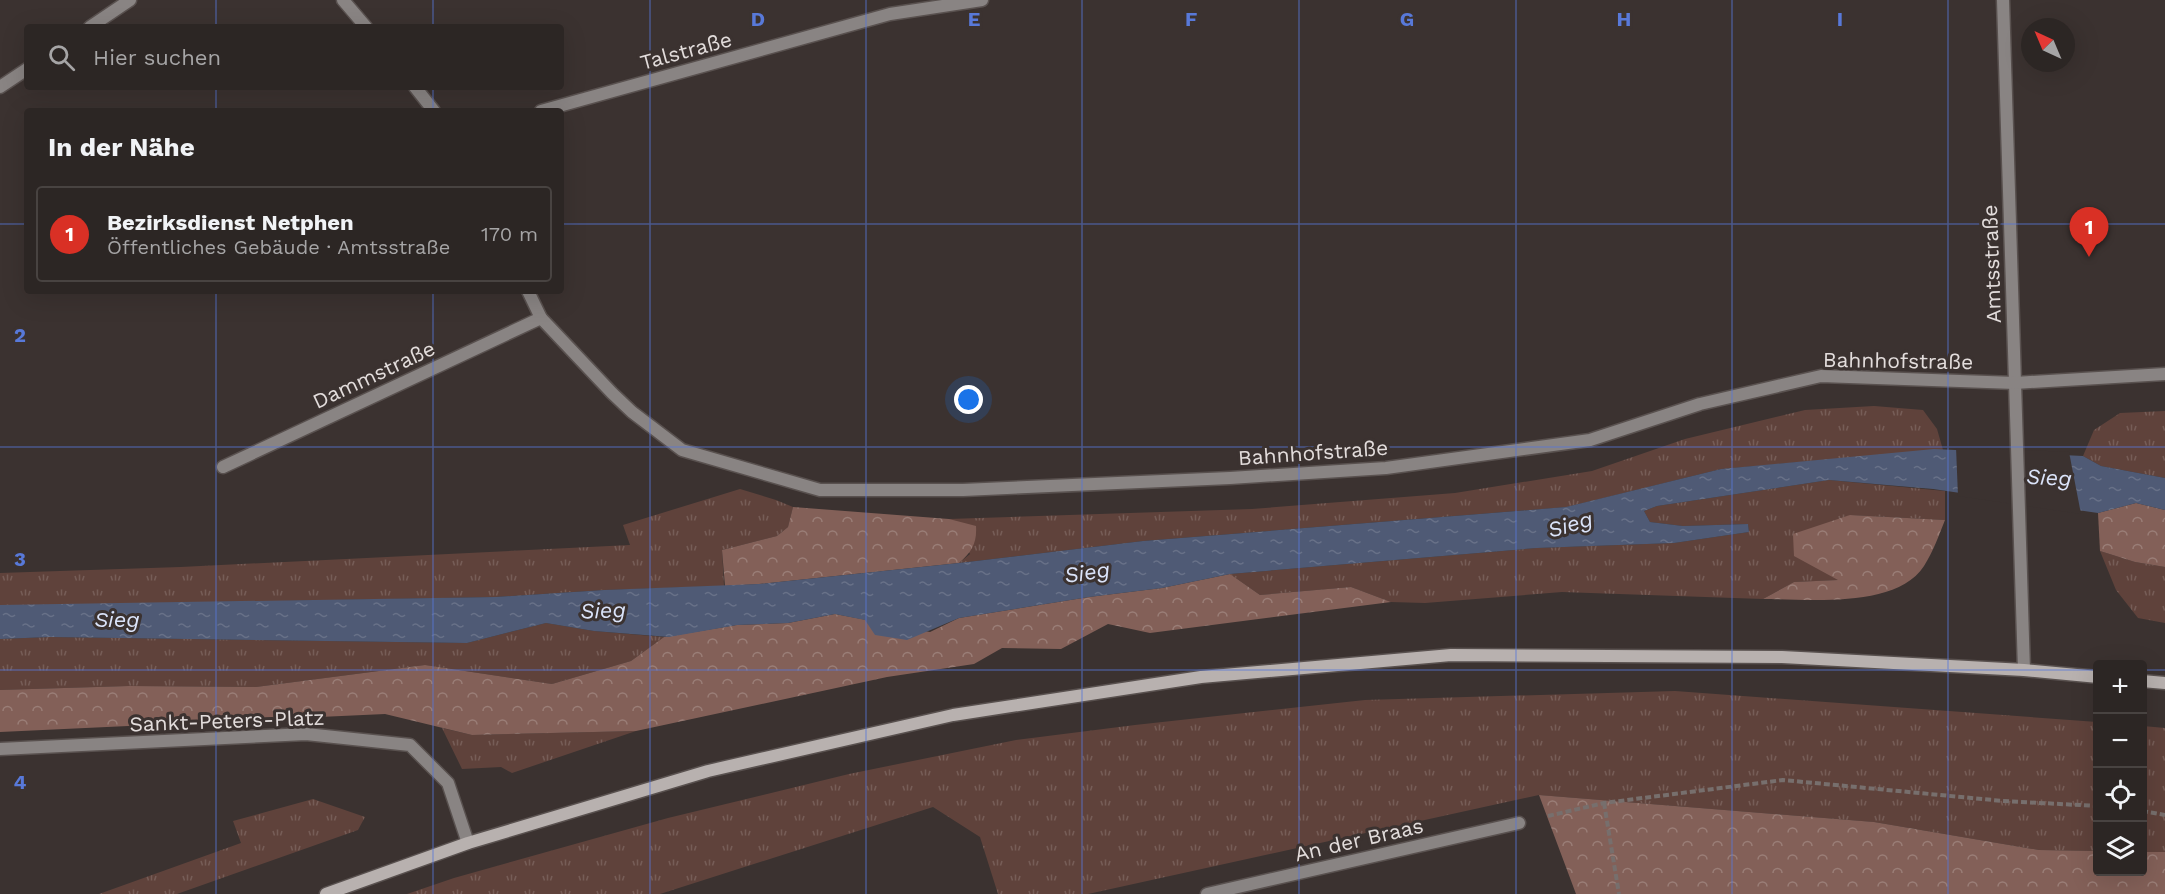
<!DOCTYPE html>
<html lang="de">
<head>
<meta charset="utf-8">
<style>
  body { margin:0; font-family:"Work Sans",sans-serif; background:#383231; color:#f1f3f6 }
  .controls { position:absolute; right:18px; bottom:18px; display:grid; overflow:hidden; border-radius:6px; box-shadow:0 6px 24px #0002 }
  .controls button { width:54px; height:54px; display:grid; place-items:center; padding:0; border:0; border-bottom:2px solid #484341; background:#2c2624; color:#f1f3f6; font:30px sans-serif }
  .compass { position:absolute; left:2021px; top:18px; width:54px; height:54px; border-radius:50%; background:#2c2624; box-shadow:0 6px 24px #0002; rotate:316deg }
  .you { position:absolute; left:969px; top:400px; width:21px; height:21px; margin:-15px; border:4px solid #fff; border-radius:50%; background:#1a73e8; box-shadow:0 0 0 9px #1a73e833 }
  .badge { display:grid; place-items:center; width:39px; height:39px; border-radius:50%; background:#d93025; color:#fff; font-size:20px; font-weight:700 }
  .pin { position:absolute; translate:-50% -50px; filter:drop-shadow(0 2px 3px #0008) }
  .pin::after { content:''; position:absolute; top:32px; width:21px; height:18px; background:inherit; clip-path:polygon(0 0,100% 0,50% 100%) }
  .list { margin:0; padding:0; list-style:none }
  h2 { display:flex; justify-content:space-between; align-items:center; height:78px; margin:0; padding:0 24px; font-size:26px }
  h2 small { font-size:20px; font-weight:400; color:#a6a5a6 }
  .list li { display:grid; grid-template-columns:39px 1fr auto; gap:18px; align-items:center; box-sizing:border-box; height:96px; margin:0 12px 12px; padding:0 12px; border:2px solid #484341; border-radius:6px }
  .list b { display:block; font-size:22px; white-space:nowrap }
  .list p { margin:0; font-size:20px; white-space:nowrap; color:#a6a5a6 }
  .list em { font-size:20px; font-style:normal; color:#a6a5a6 }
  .icon { flex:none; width:33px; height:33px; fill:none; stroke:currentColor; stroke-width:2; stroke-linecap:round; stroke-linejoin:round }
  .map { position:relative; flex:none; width:2165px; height:894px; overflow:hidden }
  .search { position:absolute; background:#2c2624; box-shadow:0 6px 24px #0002; left:24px; top:24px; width:540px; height:66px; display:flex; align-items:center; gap:15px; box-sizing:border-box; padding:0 21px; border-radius:6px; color:#a6a5a6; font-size:22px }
  .panel { position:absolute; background:#2c2624; box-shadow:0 6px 24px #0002; left:24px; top:108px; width:540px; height:186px; border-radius:6px }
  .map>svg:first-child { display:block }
  .grass { fill:url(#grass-tufts) }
  .forest { fill:url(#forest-crowns) }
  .water { fill:url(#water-ripples) }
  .pier { fill:#3b3230 }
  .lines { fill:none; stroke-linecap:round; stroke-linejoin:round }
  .street-casing { stroke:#59514f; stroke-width:15 }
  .secondary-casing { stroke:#59514f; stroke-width:15 }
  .path { stroke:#776f6d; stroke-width:4; stroke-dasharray:6 3; stroke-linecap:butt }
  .street { stroke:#898483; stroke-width:12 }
  .secondary { stroke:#b8b1af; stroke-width:12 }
  .grid { fill:none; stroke:#5879d9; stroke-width:1.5; stroke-opacity:0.55 }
  .labels { text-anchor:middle; stroke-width:6; stroke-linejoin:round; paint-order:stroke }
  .street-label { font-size:21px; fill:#e3dddc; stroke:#3b3230 }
  .water-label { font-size:22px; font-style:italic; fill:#dbe4fa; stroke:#3b3230 }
  .grid-label { font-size:20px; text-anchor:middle; font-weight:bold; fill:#5879d9; stroke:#3b3230; stroke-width:6; stroke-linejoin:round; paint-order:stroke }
</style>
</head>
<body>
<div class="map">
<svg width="2165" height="894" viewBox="0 0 2165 894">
  <defs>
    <pattern id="grass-tufts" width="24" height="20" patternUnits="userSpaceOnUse" patternTransform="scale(1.5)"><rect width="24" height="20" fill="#5f423b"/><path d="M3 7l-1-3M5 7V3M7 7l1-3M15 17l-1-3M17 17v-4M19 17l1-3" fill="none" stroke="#765d57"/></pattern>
    <pattern id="forest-crowns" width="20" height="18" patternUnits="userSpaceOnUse" patternTransform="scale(1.5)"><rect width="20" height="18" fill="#836058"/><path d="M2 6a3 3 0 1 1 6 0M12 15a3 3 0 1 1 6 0" fill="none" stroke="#9a7e77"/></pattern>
    <pattern id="water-ripples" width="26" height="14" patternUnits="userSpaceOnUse" patternTransform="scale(1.5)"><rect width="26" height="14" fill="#4f5a75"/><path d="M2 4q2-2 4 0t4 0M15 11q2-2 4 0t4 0" fill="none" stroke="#687188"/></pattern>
  </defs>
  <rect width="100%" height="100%" fill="#3b3230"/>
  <g class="grass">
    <polygon points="1874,406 1923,410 1937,429 1943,450 1721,469 1567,507 1143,541 959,563 970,554 949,519 1252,509 1455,493 1592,471 1685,439 1805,410"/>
    <polygon points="2165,411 2165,478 2101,466 2083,456 2094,430 2120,413"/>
    <polygon points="1829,480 1945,491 1945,520 1850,515 1824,571 1839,580 1794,582 1763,599 1562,592 1425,603 1391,602 1351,587 1260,595 1230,574 1537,548 1674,543 1749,532 1748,524 1683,526 1650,522 1644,511 1657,506"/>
    <polygon points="740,489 776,500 793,507 788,527 777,536 722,550 724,586 604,590 495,597 0,606 0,573 181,567 630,545 623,525"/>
    <polygon points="2100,551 2135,562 2165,567 2165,623 2138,618 2116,590"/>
    <polygon points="546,623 594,631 664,637 631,661 552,684 425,665 256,687 129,686 0,690 0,639 50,637 467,643"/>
    <polygon points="1675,691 2097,722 2097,851 2039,850 1874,822 1539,795 1088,894 998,894 980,837 933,807 660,894 407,894 454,878 668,818 849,774 1016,740 1135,725 1365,700"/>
    <polygon points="2143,726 2165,728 2165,852 2143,852"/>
    <polygon points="442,728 472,735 636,731 512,773 501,767 462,769"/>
    <polygon points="313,799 365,817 358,830 177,894 99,894 241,843 233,821"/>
  </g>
  <g class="forest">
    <polygon points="2136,503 2165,510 2165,567 2135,562 2100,551 2098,513"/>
    <path d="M793,507L949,519L976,526C977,543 972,552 959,563L759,584L725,586L722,550L777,536L788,527Z"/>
    <path d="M1850,515L1945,520C1939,535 1933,552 1924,566C1896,609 1808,599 1763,599L1794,582L1838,580L1794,556L1793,534Z"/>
    <polygon points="1230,574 1260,595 1351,587 1391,602 1150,633 1108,624 1061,649 1002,648 974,664 887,677 636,731 472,735 385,714 0,732 0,690 129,686 256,687 425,665 552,684 631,661 664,637 737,625 788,623 835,614 930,632 959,618 1089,597 1162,588"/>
    <polygon points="1539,795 1874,822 2039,850 2097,851 2098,872 2142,872 2143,852 2165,852 2165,894 1576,894"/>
  </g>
  <polygon class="water" points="1934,449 2083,456 2101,466 2165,478 2165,510 2136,503 2098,513 1933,489 1829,480 1657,506 1644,511 1650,522 1683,526 1748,524 1749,532 1674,543 1537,548 1230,574 1162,588 1089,597 959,618 907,640 875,635 865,620 835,614 788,623 737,625 669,637 594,631 546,623 467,643 50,637 0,639 0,605 495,597 604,590 759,584 959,563 1143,541 1566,507 1721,469"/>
  <polygon class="pier" points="1956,447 2069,452 2081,514 1958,496"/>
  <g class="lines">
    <defs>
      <g id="street">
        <polyline points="343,0 366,27"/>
        <polyline points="2003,0 2024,670"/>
        <polyline points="90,27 130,0"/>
        <polyline points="0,87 27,69"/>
        <polyline points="415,87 434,111"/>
        <polyline points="541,111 890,14 982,0"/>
        <polyline points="528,291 541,318 612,393 632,412 682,450 820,490 963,490 1230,478 1386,468 1590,440 1700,404 1821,376 2015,383 2165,374"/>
        <polyline points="223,467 541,318"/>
        <polyline points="0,749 306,734 410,745 448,783 468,843"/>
        <polyline points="1207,894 1519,823"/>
      </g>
      <g id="secondary">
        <polyline points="2142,681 2165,683"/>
        <polyline points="326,894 468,843 708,771 953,715 1201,677 1451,655 1782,657 2024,670 2098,677"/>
      </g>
    </defs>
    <use href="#street" class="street-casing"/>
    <use href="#secondary" class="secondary-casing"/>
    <g class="path">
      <polyline points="1604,803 1619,894"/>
      <polyline points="2142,811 2165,815"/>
      <polyline points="1548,816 1604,803 1783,780 2003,801 2098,806"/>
    </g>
    <use href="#street" class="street"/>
    <use href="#secondary" class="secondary"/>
  </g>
  <path class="grid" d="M216,0V27M433,0V27M650,0V894M866,0V894M1082,0V894M1299,0V894M1516,0V894M1732,0V894M1948,0V894M216,87V111M433,87V111M0,224H27M561,224H2165M216,291V894M433,291V894M0,447H2165M0,670H2098M2142,670H2165"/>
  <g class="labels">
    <g class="street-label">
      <text transform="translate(686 51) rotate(-15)" y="7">Talstraße</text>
      <text transform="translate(1992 264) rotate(-92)" y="7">Amtsstraße</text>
      <text transform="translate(1898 361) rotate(1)" y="7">Bahnhofstraße</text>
      <text transform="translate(374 375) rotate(-25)" y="7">Dammstraße</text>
      <text transform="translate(1313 453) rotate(-4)" y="7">Bahnhofstraße</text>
      <text transform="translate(227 721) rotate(-2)" y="7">Sankt-Peters-Platz</text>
      <text transform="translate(1359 840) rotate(-13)" y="7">An der Braas</text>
    </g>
    <g class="water-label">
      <text transform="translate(2049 477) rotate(3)" y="8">Sieg</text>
      <text transform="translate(1570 524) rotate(-16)" y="8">Sieg</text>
      <text transform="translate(1087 572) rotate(-8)" y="8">Sieg</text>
      <text transform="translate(603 610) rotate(-2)" y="8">Sieg</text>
      <text x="117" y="627">Sieg</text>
    </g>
  </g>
  <g class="grid-label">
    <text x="758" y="26">D</text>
    <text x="974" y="26">E</text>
    <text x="1191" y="26">F</text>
    <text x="1407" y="26">G</text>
    <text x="1624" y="26">H</text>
    <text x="1840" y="26">I</text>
    <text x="20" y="342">2</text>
    <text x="20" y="566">3</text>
    <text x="20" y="789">4</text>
  </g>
</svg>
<div class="controls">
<button>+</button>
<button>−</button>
<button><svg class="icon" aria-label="locate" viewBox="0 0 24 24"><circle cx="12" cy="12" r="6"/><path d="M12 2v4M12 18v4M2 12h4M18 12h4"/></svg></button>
<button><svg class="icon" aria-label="layers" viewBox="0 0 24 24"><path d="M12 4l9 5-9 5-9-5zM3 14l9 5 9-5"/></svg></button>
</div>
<svg class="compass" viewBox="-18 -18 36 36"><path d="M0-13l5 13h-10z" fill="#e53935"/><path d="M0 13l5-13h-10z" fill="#a6a5a6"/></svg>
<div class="you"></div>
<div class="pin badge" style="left:2089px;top:257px">1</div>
<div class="search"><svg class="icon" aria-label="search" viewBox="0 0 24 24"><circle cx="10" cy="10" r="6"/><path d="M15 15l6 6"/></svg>Hier suchen</div>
<section class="panel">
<h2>In der Nähe<small></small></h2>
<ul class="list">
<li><span class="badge">1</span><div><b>Bezirksdienst Netphen</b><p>Öffentliches Gebäude · Amtsstraße</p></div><em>170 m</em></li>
</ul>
</section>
</div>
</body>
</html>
